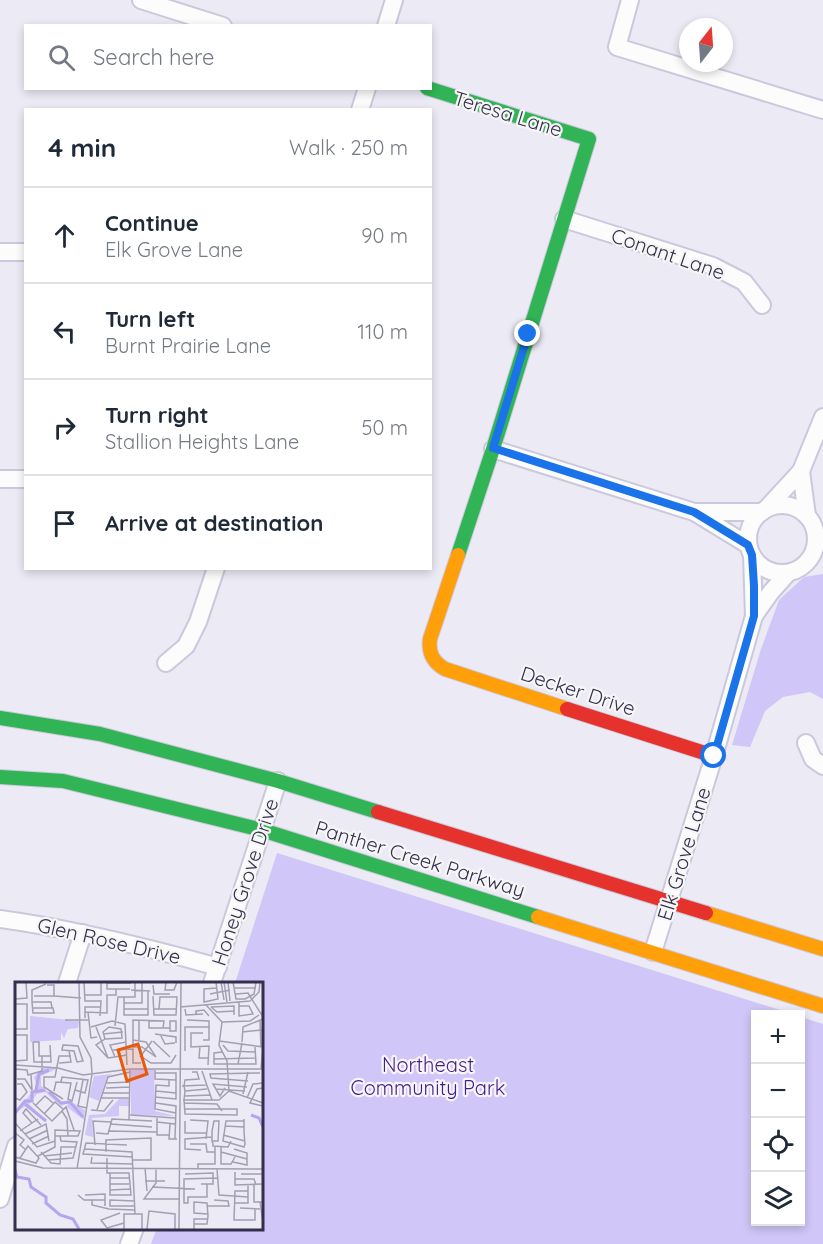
<!DOCTYPE html>
<html lang="en">
<head>
<meta charset="utf-8">
<style>
  body { margin:0; font-family:Quicksand,sans-serif; background:#f2f2f3; color:#1f2937 }
  .controls { position:absolute; right:18px; bottom:18px; display:grid; overflow:hidden; border-radius:0px; box-shadow:0 3px 9px #0003 }
  .controls button { width:54px; height:54px; display:grid; place-items:center; padding:0; border:0; border-bottom:2px solid #e0e1e3; background:#fff; color:#1f2937; font:30px sans-serif }
  .compass { position:absolute; left:679px; top:18px; width:54px; height:54px; border-radius:50%; background:#fff; box-shadow:0 3px 9px #0003; rotate:17deg }
  .stop { position:absolute; width:18px; height:18px; margin:-14px; border:4px solid #1a73e8; border-radius:50%; background:#fff }
  .stop.end { background:#1a73e8; border-color:#fff; box-shadow:0 2px 6px #0008 }
  .list { margin:0; padding:0; list-style:none }
  h2 { display:flex; justify-content:space-between; align-items:center; height:78px; margin:0; padding:0 24px; font-size:26px }
  h2 small { font-size:20px; font-weight:400; color:#747a83 }
  .list li { display:grid; grid-template-columns:39px 1fr auto; gap:18px; align-items:center; box-sizing:border-box; height:96px; padding:0 24px; border-top:2px solid #e0e1e3 }
  .list b { display:block; font-size:22px; white-space:nowrap }
  .list p { margin:0; font-size:20px; white-space:nowrap; color:#747a83 }
  .list em { font-size:20px; font-style:normal; color:#747a83 }
  .icon { flex:none; width:33px; height:33px; fill:none; stroke:currentColor; stroke-width:2; stroke-linecap:round; stroke-linejoin:round }
  .map { position:relative; flex:none; width:823px; height:1244px; overflow:hidden }
  .search { position:absolute; background:#fff; box-shadow:0 3px 9px #0003; left:24px; top:24px; width:408px; height:66px; display:flex; align-items:center; gap:15px; box-sizing:border-box; padding:0 21px; border-radius:0px; color:#747a83; font-size:22px }
  .panel { position:absolute; background:#fff; box-shadow:0 3px 9px #0003; left:24px; top:108px; width:408px; height:462px; border-radius:0px }
  .map>svg:first-child { display:block }
  .green { fill:#d0c6f8 }
  .lines { fill:none; stroke-linecap:round; stroke-linejoin:round }
  .street-casing { stroke:#ccc8dc; stroke-width:20 }
  .fast-casing { stroke:#ccc8dc; stroke-width:16 }
  .slow-casing { stroke:#ccc8dc; stroke-width:16 }
  .jam-casing { stroke:#ccc8dc; stroke-width:16 }
  .street { stroke:#fcfcfd; stroke-width:16 }
  .fast { stroke:#30b455; stroke-width:14 }
  .slow { stroke:#ff9f0a; stroke-width:14 }
  .jam { stroke:#e5322d; stroke-width:14 }
  .route { stroke:#1a73e8; stroke-width:8 }
  .labels { text-anchor:middle; stroke-width:4.5; stroke-linejoin:round; paint-order:stroke }
  .street-label { font-size:20px; fill:#352f4e; stroke:#f6f6f6 }
  .park-label { font-size:20px; fill:#451b8e; stroke:#f6f6f6 }
  .inset-river { fill:none; stroke:#b5a6ee; stroke-width:3 }
  .inset-road { fill:none; stroke:#a39fb2; stroke-width:1.5 }
  .view { fill:#e8590c; fill-opacity:0.15; stroke:#e8590c; stroke-width:3 }
  .inset-edge { fill:none; stroke:#352f4e; stroke-width:3 }
</style>
</head>
<body>
<div class="map">
<svg width="823" height="1244" viewBox="0 0 823 1244">
  <rect width="100%" height="100%" fill="#eceaf4"/>
  <g class="green">
    <polygon points="823,574 823,699 810,692 783,697 765,711 750,747 732,745 761,649 779,600 804,577"/>
    <polygon points="277,853 793,1014 756,1014 756,1222 800,1222 801,1017 823,1024 823,1244 151,1244 157,1228 261,1228 261,983 235,983"/>
  </g>
  <g class="lines">
    <defs>
      <g id="street">
        <polyline points="141,0 223,26"/>
        <polyline points="630,0 617,47 823,110"/>
        <polyline points="386,26 394,0"/>
        <polyline points="360,110 367,88"/>
        <polyline points="564,219 713,266 744,282 762,305"/>
        <polyline points="0,252 26,252"/>
        <polyline points="493,449 694,512 748,545"/>
        <polyline points="801,471 807,516"/>
        <polyline points="0,479 26,479"/>
        <circle cx="782" cy="539" r="34"/>
        <polyline points="766,509 801,471 823,417"/>
        <polyline points="695,512 762,512"/>
        <polyline points="754,616 771,592 788,573"/>
        <polyline points="166,663 186,646 198,622 216,568"/>
        <polyline points="806,743 813,759 823,766"/>
        <path d="M0,919C74,929 146,947 218,967"/>
        <polyline points="653,952 714,756 754,616 752,555"/>
        <polyline points="67,983 83,933"/>
        <polyline points="212,983 278,781"/>
        <polyline points="0,1199 16,1146"/>
        <polyline points="129,1244 135,1228"/>
      </g>
      <g id="fast">
        <polyline points="427,88 589,139 493,449 458,555"/>
        <polyline points="0,718 100,734 278,781 378,812"/>
        <polyline points="0,777 63,781 262,830 538,917"/>
      </g>
      <g id="slow">
        <path d="M458,555L430,639C428,653 433,662 445,669L567,709"/>
        <polyline points="706,913 823,949"/>
        <polyline points="538,917 823,1006"/>
      </g>
      <g id="jam">
        <polyline points="567,709 714,756"/>
        <polyline points="378,812 706,913"/>
      </g>
    </defs>
    <use href="#street" class="street-casing"/>
    <use href="#fast" class="fast-casing"/>
    <use href="#slow" class="slow-casing"/>
    <use href="#jam" class="jam-casing"/>
    <use href="#street" class="street"/>
    <use href="#fast" class="fast"/>
    <use href="#slow" class="slow"/>
    <use href="#jam" class="jam"/>
  </g>
  <g class="lines">
    <polyline class="route" points="528,334 493,448 694,512 748,545 752,555 754,586 754,616 714,756"/>
  </g>
  <g class="labels">
    <g class="street-label">
      <text transform="translate(508 114) rotate(17)" y="7">Teresa Lane</text>
      <text transform="translate(668 254) rotate(19)" y="7">Conant Lane</text>
      <text transform="translate(578 691) rotate(18)" y="7">Decker Drive</text>
      <text transform="translate(684 854) rotate(-73)" y="7">Elk Grove Lane</text>
      <text transform="translate(420 859) rotate(17)" y="7">Panther Creek Parkway</text>
      <text transform="translate(245 882) rotate(-72)" y="7">Honey Grove Drive</text>
      <text transform="translate(109 941) rotate(13)" y="7">Glen Rose Drive</text>
    </g>
    <g class="park-label">
      <text x="428" y="1072">Northeast<tspan x="428" dy="23">Community Park</tspan></text>
    </g>
  </g>
  <g transform="translate(15 982)">
    <rect width="248" height="248" fill="#eceaf4"/>
    <path d="M15,34L64,39L63,46L53,47L49,56L46,50V58L15,60ZM116,87H139L140,129L160,134L116,133ZM97,92L92,95L84,119L74,115L79,94ZM104,117H115V124H104V134L77,136L78,155L70,153L74,133L90,132Z" fill="#d0c6f8"/>
    <path d="M28,86H43L26,94V104L47,121L53,118L70,128L69,138L52,125L53,121L46,124L30,110L22,112L14,122L33,141L12,123L0,131L22,104L19,95Z" fill="#d0c6f8"/>
    <path class="inset-river" d="M21,108L24,92L34,88M34,110L46,121L55,120L68,135M10,122L31,139M0,131L10,119H17V110L30,108M236,133L244,136L248,145M0,188L2,195L14,197L16,205L31,215V221L45,233L58,237L64,247"/>
    <path class="inset-road" d="M64,0L65,55L76,76L77,91M69,0L70,19H86L85,34M92,0V7H115M151,0L150,8H159L162,0M201,0L203,17L189,20V7L201,6M206,0L209,18M209,0L212,20M213,0L215,19M218,0L221,17H230L239,12L241,0M92,1H116M138,3L139,12H155M220,6H241M116,8L135,9M195,12L215,8M221,12L233,11L248,35M70,13H86V0M19,14H39V3H32M39,14L66,16M138,14L139,33H161L162,15H145L144,27M109,15V33H133V9M0,17L12,16L11,0M235,19L244,10L245,0M17,20H36L37,26M224,20V34L238,32L234,24H224M109,21H127V0M0,22H12V47H0M165,25L235,19M196,25L219,24V33M196,25L202,30L219,29M18,26H38L39,31H18L17,20V8L31,2M109,27H133M139,27H162M170,27L171,33L188,32M70,30L92,31V13H101V7M73,30L76,56L82,55M181,33V29L189,28L194,34M70,36V25H86M50,38H73M172,38L194,39V58H188M134,39V46H155M155,39H161V49H155ZM245,39L246,65M207,40L235,39L244,33M100,44L103,15H120V0M76,45L97,39L110,42L112,83M81,45L93,76M227,50L247,48M188,51H176V65L194,64L193,83M88,52L108,50M140,52L161,55V61M145,52L150,62L160,61M0,53H12V78L0,79M90,57L88,50L94,45L106,47L107,56L90,57L81,63L93,76M118,58L131,60L141,75M124,58V39M138,59L155,75M204,59L248,65M18,60L19,80H36L35,63M18,60H24V74H36M227,60L228,45L248,37M48,63L63,64L68,79L62,80L59,69L47,68ZM208,63L213,69L240,70M185,64L184,76H194M98,68L118,67V81H126M170,69V45H194M207,70L199,71V82H241L240,65M100,75L95,63L111,60M125,75L137,59M127,75L136,81H156L161,73M141,75L127,65H118V38L149,39L148,46M93,76L112,73M199,77L241,76M44,81L56,80L54,69M223,82L227,61M0,83L43,86L68,93L115,87H248M246,86L248,68M0,87L12,88L13,93L27,89V74M140,88V97L161,98M187,89L197,118M140,91H161V117L140,115M2,97H10L17,108L16,93M68,98L63,124L72,126M154,98V104L141,103L140,127L161,131M233,99L196,96L195,92L245,91M46,100L47,95L73,98L70,111L60,108M92,101L115,100M167,104L191,103M91,106L115,105M210,106L205,114L198,102L232,105M248,106L242,107L235,121L248,124M200,107L230,109M39,109L41,100L56,101L53,117L57,119L62,100M141,109L161,111M170,109L192,107M214,109L248,121M88,111H115M228,112L233,90M170,114L196,113M0,116L5,118L12,110L7,102H2M86,116H115M232,116L238,102L248,101M48,117L29,105V95H40L44,74H56M168,118H204L214,109L212,79L204,63L207,40L191,23M18,121L37,139L51,125L59,148M141,121L161,124L160,157M169,121L202,122L207,129M20,124L30,114L38,121M170,127H222V133L170,132L169,118L170,109L169,104L170,98L184,97L182,90H177M76,128L89,129L98,118M82,128L93,95L115,90M47,129L52,137L53,154M29,132L40,120L48,127M115,133L160,136M142,134V153H154M229,137V150L230,162L229,165L208,159L211,139H229M114,138L115,88M175,138L193,139L191,157M170,139V151H191M142,140L160,142M0,141L22,165L40,159M17,141L8,131L11,127L26,143M95,142L137,145M155,142L154,157H162M210,144L229,145M5,149L23,137M93,149L142,150M0,151L9,158L5,163L10,167M81,151L93,152L97,137L137,139M10,152L31,142L34,159M208,153L230,159M14,157L33,148M197,159H203L204,139H199L197,149V159L198,162V164L213,165L216,159M17,162L34,154M175,162H191L192,170H200M80,163L78,139L96,140M112,163L71,161L68,172L118,175M206,165V182H216L220,175M70,167L117,170L120,232M186,168L170,167V157L197,155M26,170L36,181L45,182L46,165H61M91,170V158L136,156V178H118M206,170L232,177M23,174L40,165V148L65,149L63,154H40M29,174L57,171M0,175L21,181L24,176L13,164L5,176M77,175L76,181L118,182M92,176V191H114L116,213H95V191M33,178L58,176L62,160L46,159L45,154M0,179L28,186L248,187M218,180L232,183V171L219,167M130,186L132,209M183,186V182H200V164M62,187L77,92M141,187V201L129,217H164M202,187L204,213L233,215M220,190V203L248,202M170,192L198,191V202H186M226,192H248M95,196H114M220,197H239L241,203M130,199H150M95,202H114M192,202V215H173V221H169V197L202,196M239,203V220H248M137,205L180,207M95,208L116,207M233,209H220L219,238H240V226M63,213L69,218H90M70,213L90,212V224M77,218V223L94,227L120,228M245,220L248,240M220,221H233V203M120,224H95V218L120,219M193,224H214L213,219L199,218M225,226L245,227M105,231L86,238L92,246L109,241M179,242H192L193,234L192,221L179,220V231L193,232M109,247V232H127V247M132,247L134,229L160,232V247M164,247L166,0M179,247V237H193"/>
    <path class="view" d="M123,62L132,92L112,99L103,68Z"/>
    <rect width="248" height="248" class="inset-edge"/>
  </g>
</svg>
<div class="controls">
<button>+</button>
<button>−</button>
<button><svg class="icon" aria-label="locate" viewBox="0 0 24 24"><circle cx="12" cy="12" r="6"/><path d="M12 2v4M12 18v4M2 12h4M18 12h4"/></svg></button>
<button><svg class="icon" aria-label="layers" viewBox="0 0 24 24"><path d="M12 4l9 5-9 5-9-5zM3 14l9 5 9-5"/></svg></button>
</div>
<svg class="compass" viewBox="-18 -18 36 36"><path d="M0-13l5 13h-10z" fill="#e53935"/><path d="M0 13l5-13h-10z" fill="#747a83"/></svg>
<div class="stop" style="left:714px;top:756px"></div>
<div class="stop end" style="left:528px;top:334px"></div>
<div class="search"><svg class="icon" aria-label="search" viewBox="0 0 24 24"><circle cx="10" cy="10" r="6"/><path d="M15 15l6 6"/></svg>Search here</div>
<section class="panel">
<h2>4 min<small>Walk · 250 m</small></h2>
<ul class="list">
<li><svg class="icon" aria-label="ahead" viewBox="0 0 24 24"><path d="M12 20V5M6 11l6-6 6 6"/></svg><div><b>Continue</b><p>Elk Grove Lane</p></div><em>90 m</em></li>
<li><svg class="icon" aria-label="left" viewBox="0 0 24 24"><path d="M17 20v-9H6M10 6l-5 5 5 5"/></svg><div><b>Turn left</b><p>Burnt Prairie Lane</p></div><em>110 m</em></li>
<li><svg class="icon" aria-label="right" viewBox="0 0 24 24"><path d="M7 20v-9h11M14 6l5 5-5 5"/></svg><div><b>Turn right</b><p>Stallion Heights Lane</p></div><em>50 m</em></li>
<li><svg class="icon" aria-label="arrive" viewBox="0 0 24 24"><path d="M6 21V4h12l-3 4 3 4H6"/></svg><div><b>Arrive at destination</b></div></li>
</ul>
</section>
</div>
</body>
</html>
